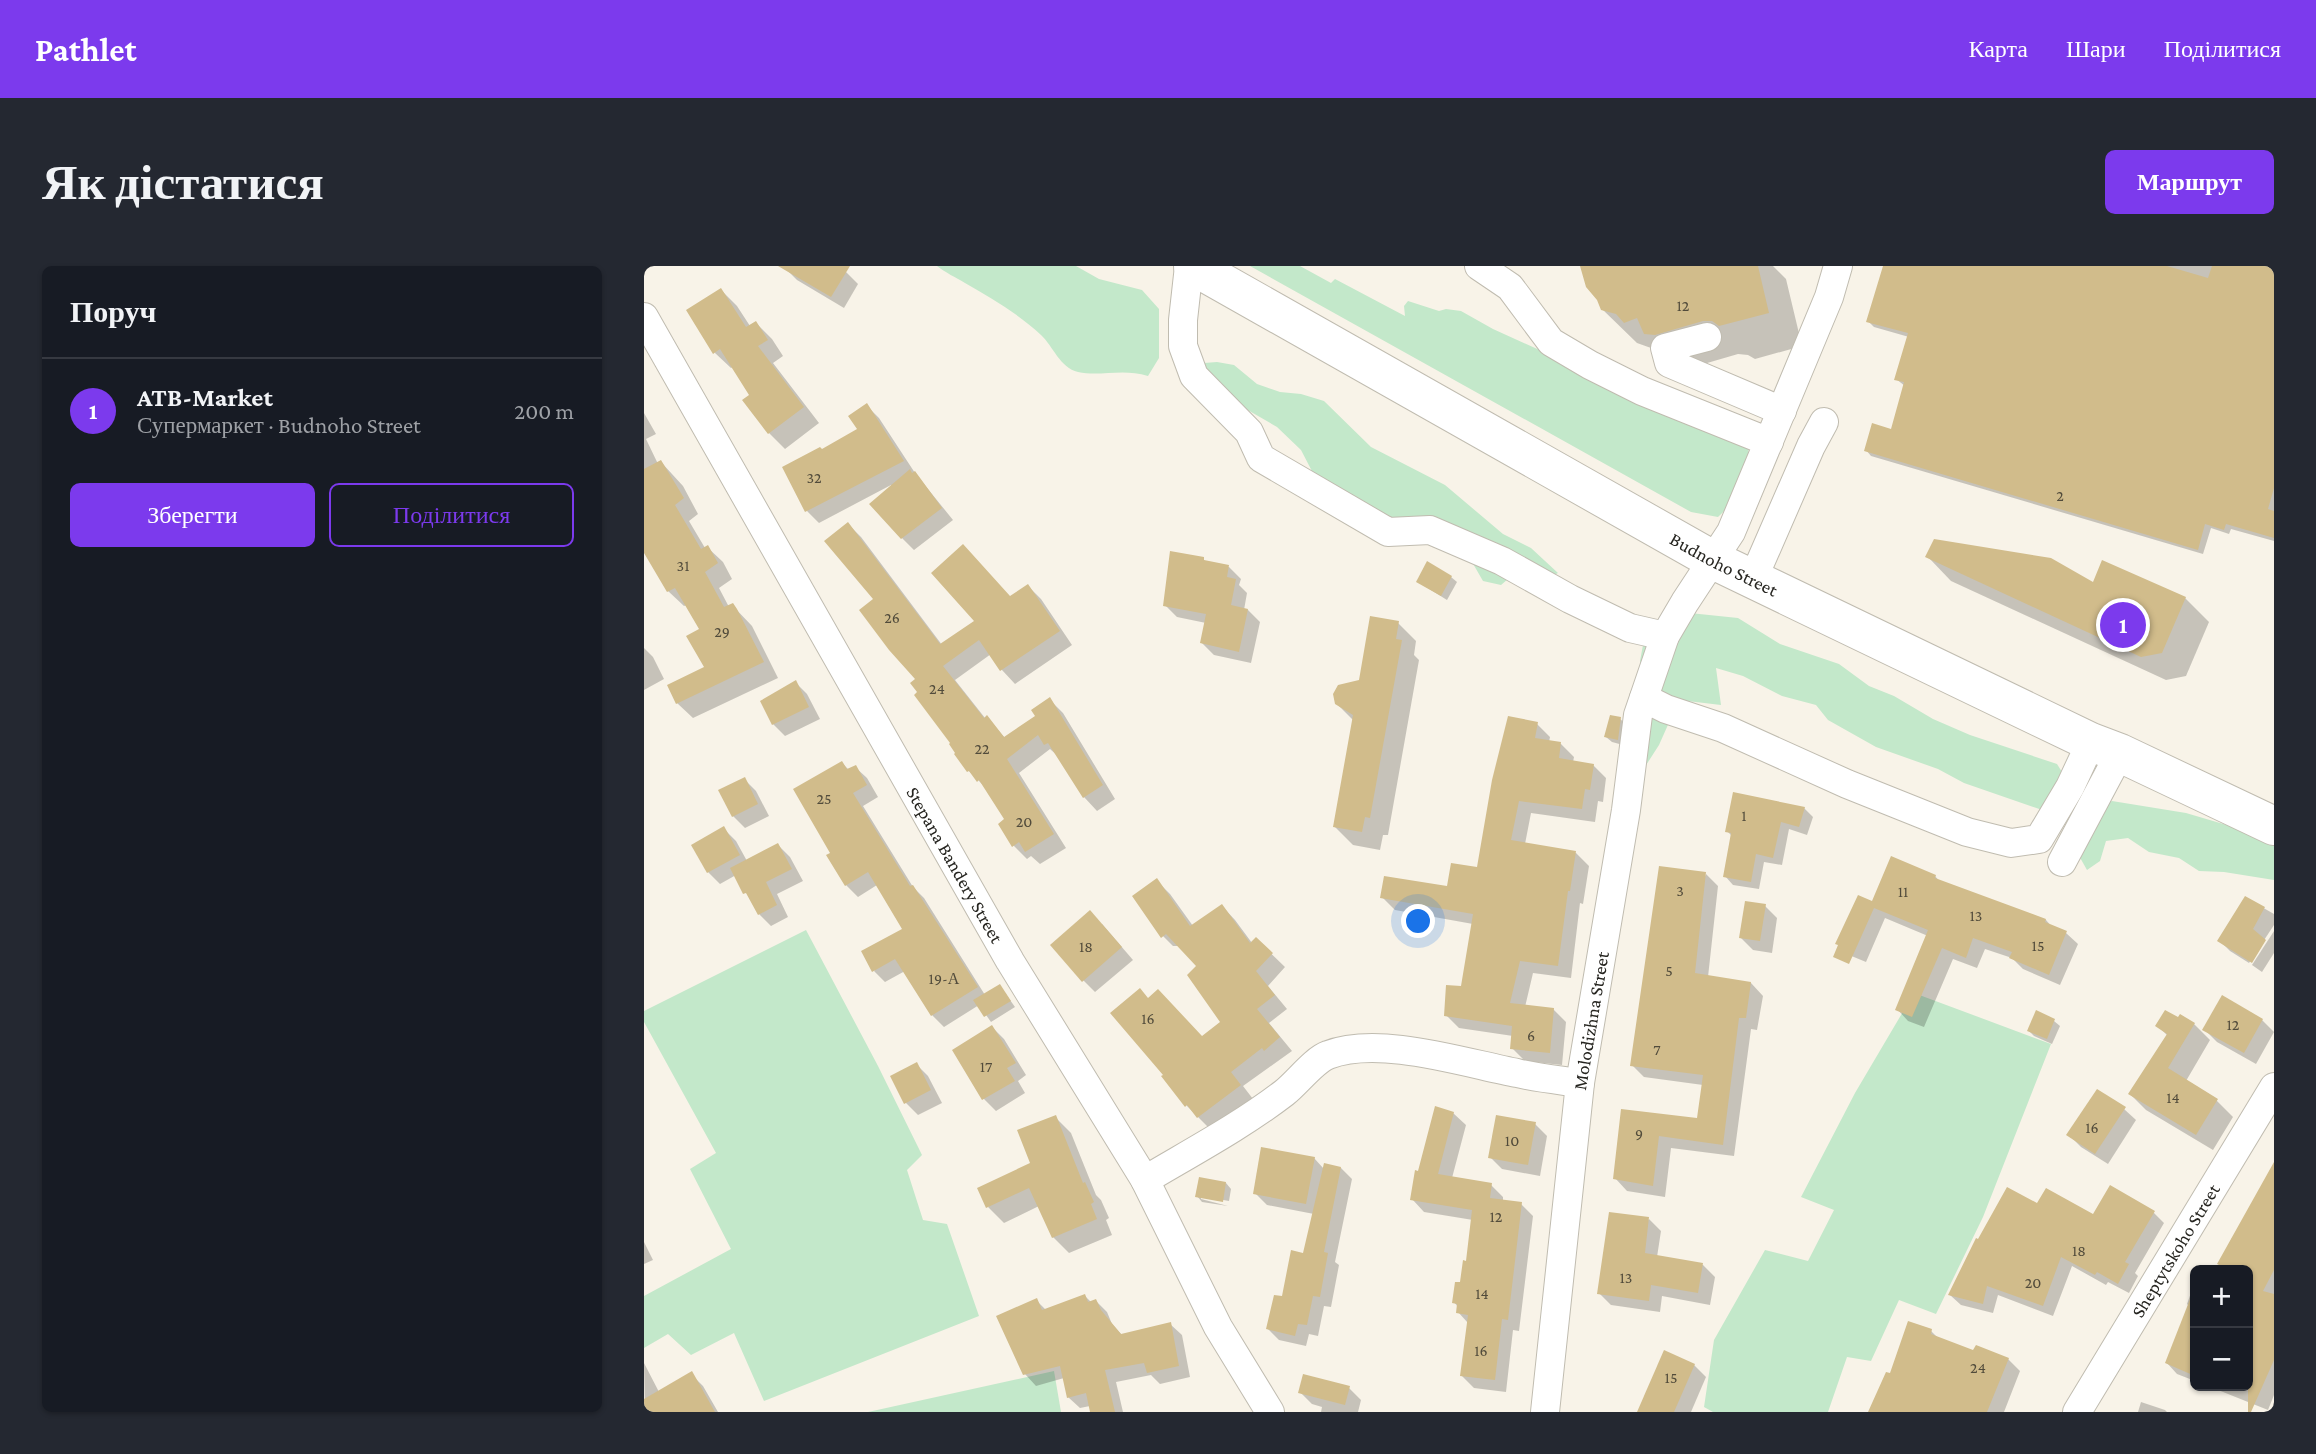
<!DOCTYPE html>
<html lang="uk">
<head>
<meta charset="utf-8">
<style>
  body { margin:0; font-family:"Crimson Pro",serif; background:#242831; color:#f1f3f6 }
  .controls { position:absolute; right:21px; bottom:21px; display:grid; overflow:hidden; border-radius:10px; box-shadow:0 2px 5px #0004 }
  .controls button { width:63px; height:63px; display:grid; place-items:center; padding:0; border:0; border-bottom:2px solid #363941; background:#171b24; color:#f1f3f6; font:35px sans-serif }
  .you { position:absolute; left:775px; top:656px; width:24px; height:24px; margin:-18px; border:5px solid #fff; border-radius:50%; background:#1a73e8; box-shadow:0 0 0 10px #1a73e833 }
  .badge { display:grid; place-items:center; width:46px; height:46px; border-radius:50%; background:#7c3aed; color:#fff; font-size:23px; font-weight:700 }
  .pin { position:absolute; translate:-50% -50%; border:4px solid #fff; box-shadow:0 2px 7px #0006 }
  .list { margin:0; padding:0; list-style:none }
  h2 { display:flex; justify-content:space-between; align-items:center; height:91px; margin:0; padding:0 28px; font-size:30px }
  h2 small { font-size:23px; font-weight:400; color:#9ea1a6 }
  .list li { display:grid; grid-template-columns:46px 1fr auto; gap:21px; align-items:center; box-sizing:border-box; height:105px; padding:0 28px; border-top:2px solid #363941 }
  .list b { display:block; font-size:26px; white-space:nowrap }
  .list p { margin:0; font-size:23px; white-space:nowrap; color:#9ea1a6 }
  .list em { font-size:23px; font-style:normal; color:#9ea1a6 }
  .actions { display:flex; gap:14px; padding:21px 28px }
  .actions a { flex:1; padding:16px 0; border:2px solid #7c3aed; border-radius:10px; text-align:center; font-size:24px; color:#7c3aed }
  .actions .main { background:#7c3aed; color:#fff }
  .map { position:relative; flex:none; width:1630px; height:1146px; overflow:hidden; border-radius:10px }
  header { display:flex; align-items:center; gap:42px; box-sizing:border-box; height:98px; padding:0 35px; background:#7c3aed; color:#fff }
  header strong { font-size:33px }
  nav { display:flex; gap:38px; margin-inline-start:auto; font-size:24px }
  .intro { display:flex; align-items:center; justify-content:space-between; box-sizing:border-box; height:168px; padding:0 42px }
  h1 { margin:0; font-size:49px }
  .button { padding:18px 32px; border-radius:10px; background:#7c3aed; color:#fff; font-size:24px; font-weight:700 }
  main { display:flex; gap:42px; padding:0 42px }
  aside { flex:1; background:#171b24; border-radius:10px; box-shadow:0 2px 5px #0004 }
  .map>svg:first-child { display:block }
  .green { fill:#c3e8ca }
  .shadow { fill:#0003 }
  .building { fill:#d1bc8b }
  .lines { fill:none; stroke-linecap:round; stroke-linejoin:round }
  .minor-casing { stroke:#c0bcb0; stroke-width:30 }
  .highway-casing { stroke:#c0bcb0; stroke-width:40 }
  .minor { stroke:#fff; stroke-width:28 }
  .highway { stroke:#fff; stroke-width:38 }
  .labels { text-anchor:middle; stroke-width:5; stroke-linejoin:round; paint-order:stroke }
  .number-label { font-size:16px; fill:#514b3b }
  .street-label { font-size:19px; fill:#262520; stroke:#f8f3e8 }
</style>
</head>
<body>
<header>
<strong>Pathlet</strong>
<nav><a>Карта</a><a>Шари</a><a>Поділитися</a></nav>
</header>
<div class="intro"><h1>Як дістатися</h1><a class="button">Маршрут</a></div>
<main>
<aside>
<h2>Поруч<small></small></h2>
<ul class="list">
<li><span class="badge">1</span><div><b>ATB-Market</b><p>Супермаркет · Budnoho Street</p></div><em>200 m</em></li>
</ul>
<div class="actions"><a class="main">Зберегти</a><a>Поділитися</a></div>
</aside>
<div class="map">
<svg width="1630" height="1146" viewBox="0 0 1630 1146">
  <rect width="100%" height="100%" fill="#f8f3e8"/>
  <g class="green">
    <path d="M293,0H432L455,13L498,24L515,43V92L504,110C478,102 456,111 434,106C416,102 409,80 397,69C376,49 346,31 321,17C311,11 302,7 293,0Z"/>
    <path d="M606,0H656L687,17L691,13L761,50L760,40L764,35L795,45L802,43L817,45L849,63L1104,178C1107,208 1097,230 1074,251L1047,246Z"/>
    <polygon points="573,96 590,99 613,118 636,126 657,128 680,135 727,181 801,219 859,268 887,282 914,307 900,314 878,301 857,319 839,315 828,296 741,259 671,211 657,184 633,161 588,135 559,113 560,97"/>
    <polygon points="1036,346 1094,352 1136,378 1195,398 1225,420 1250,430 1289,453 1326,469 1413,498 1428,522 1407,547 1320,517 1294,503 1232,481 1184,454 1172,439 1138,430 1099,410 1072,402 1077,439 1035,434 1015,479 997,507 1003,423 996,395 999,379 1010,355"/>
    <polygon points="1468,535 1542,547 1630,573 1630,614 1580,606 1555,605 1535,592 1505,586 1484,572 1462,575 1456,595 1443,604 1434,588 1449,544"/>
    <polygon points="162,664 234,800 278,889 263,904 279,954 303,958 335,1050 120,1135 90,1067 47,1089 24,1068 0,1082 0,1030 87,983 46,903 72,887 0,756 0,745"/>
    <polygon points="1270,727 1407,778 1339,951 1292,1048 1255,1034 1227,1095 1203,1091 1184,1146 1069,1146 1060,1141 1070,1074 1121,984 1164,995 1190,944 1157,931 1211,827"/>
    <polygon points="410,1105 417,1146 224,1146"/>
  </g>
  <g class="shadow">
    <polygon points="142,0 192,0 202,6 214,18 200,42 153,14 141,2"/>
    <polygon points="938,0 1129,0 1142,13 1158,80 1111,93 1104,89 1094,88 1046,102 1015,90 1007,82 993,77 958,43"/>
    <polygon points="1241,0 1630,0 1630,275 1587,263 1585,268 1567,262 1559,288 1227,190 1222,184 1248,165 1261,120 1252,113 1265,71 1230,61 1224,55"/>
    <polygon points="77,24 93,40 106,60 112,57 128,73 139,90 129,97 175,157 141,183 125,167 100,135 107,129 89,101 87,102 71,87"/>
    <polygon points="223,140 235,152 271,207 309,254 270,284 258,272 247,219 175,257 163,245 178,185 215,164"/>
    <polygon points="0,147 12,168 2,173 14,198 17,196 39,220 54,248 45,255 61,282 63,281 79,296 88,313 75,322 85,341 88,339 108,360 134,412 49,452 33,437 62,402 57,364 43,339 40,340 24,325 0,283"/>
    <polygon points="204,258 217,271 298,379 384,320 397,333 428,379 371,418 358,404 347,388 311,414 341,452 343,451 361,472 394,451 406,434 419,447 471,533 453,545 440,531 415,491 406,483 375,507 422,582 396,598 387,590 383,593 370,580 363,554 343,523 325,505 276,427 274,413 232,334"/>
    <polygon points="1284,291 1541,332 1565,356 1542,410 1522,414 1307,315"/>
    <polygon points="559,293 562,296 585,301 597,313 595,319 603,327 600,344 604,344 616,356 607,397 570,389 558,377 562,357 533,351 521,339"/>
    <polygon points="807,311 813,316 803,334 774,316"/>
    <polygon points="754,357 772,375 770,389 775,394 744,569 739,569 736,584 709,579 691,561 710,455 693,438 717,416"/>
    <polygon points="0,382 9,391 20,413 0,424"/>
    <polygon points="151,416 163,428 176,453 141,470 129,458"/>
    <polygon points="976,453 982,458 979,479 968,476 962,471"/>
    <polygon points="893,458 906,471 905,476 917,478 930,491 929,496 949,499 962,512 959,536 954,535 951,556 887,547 881,578 932,587 945,600 939,638 936,637 927,712 889,707 881,741 909,743 922,756 918,799 881,795 868,782 869,770 815,762 802,749 818,721 829,658 751,644 738,631 804,622 834,603"/>
    <polygon points="198,497 205,504 211,501 223,512 234,531 219,540 269,621 280,632 341,729 356,720 371,741 347,756 335,739 300,761 288,749 261,705 241,716 230,705 261,664 233,619 214,631 202,619 188,587"/>
    <polygon points="100,513 112,525 125,550 101,562 89,550"/>
    <polygon points="1160,542 1169,551 1163,569 1145,563 1138,599 1120,596 1115,623 1089,619 1081,610 1088,570 1083,565"/>
    <polygon points="80,563 92,575 103,595 134,579 146,591 159,615 133,628 144,651 127,660 115,648 92,609 76,618 64,606"/>
    <polygon points="1062,608 1074,620 1064,711 1107,717 1119,730 1113,764 1107,763 1090,890 1027,882 1021,931 983,925 971,912 979,845 1055,854 1059,819 1000,811 988,799"/>
    <polygon points="1291,610 1297,617 1402,654 1408,661 1422,667 1434,678 1416,719 1379,703 1368,692 1341,683 1333,702 1309,693 1280,761 1264,755 1253,743 1284,670 1241,652 1222,696 1205,689 1229,637"/>
    <polygon points="513,615 526,628 549,660 578,640 591,654 608,677 612,673 641,701 624,720 643,743 625,757 648,785 599,820 609,833 567,864 543,840 520,810 505,733 558,772 578,756 554,701 535,680 529,680 516,667"/>
    <polygon points="1602,632 1630,648 1630,659 1605,697 1586,685 1576,675"/>
    <polygon points="1121,640 1133,652 1128,687 1109,684 1097,672"/>
    <polygon points="458,658 489,694 451,726 439,714"/>
    <polygon points="1630,665 1630,687 1618,706 1608,699"/>
    <polygon points="1393,747 1410,755 1416,760 1408,778 1390,770 1385,765"/>
    <polygon points="1537,750 1550,758 1566,774 1542,815 1573,835 1589,851 1569,884 1502,844 1486,828 1524,770 1514,760 1535,754"/>
    <polygon points="1618,754 1630,766 1612,798 1573,776 1561,764"/>
    <polygon points="348,761 360,773 382,809 374,815 381,827 352,845 340,833 310,785"/>
    <polygon points="272,798 284,810 298,837 274,849 262,837"/>
    <polygon points="1480,843 1492,854 1464,898 1437,881 1425,869"/>
    <polygon points="809,847 822,859 808,912 847,919 859,931 859,935 877,938 889,950 875,1065 869,1064 862,1126 830,1122 818,1110 824,1057 814,1046 814,1041 810,1036 824,997 829,954 780,946 768,933 775,907"/>
    <polygon points="411,851 427,867 452,929 457,934 465,952 462,954 468,969 425,987 409,971 395,940 360,957 344,941 388,898"/>
    <polygon points="891,858 903,870 896,910 858,903 846,891"/>
    <polygon points="670,892 680,903 697,902 708,913 691,996 695,999 687,1041 680,1040 674,1070 665,1068 662,1080 635,1074 624,1063 660,989 670,948 623,939 611,927"/>
    <polygon points="582,917 587,923 585,935 557,930 557,933 584,940 558,936 553,930"/>
    <polygon points="1630,919 1630,1129 1624,1144 1564,1120 1604,1120 1604,1106 1619,1072 1604,1067 1604,1004 1572,1004 1588,972"/>
    <polygon points="1394,940 1449,951 1510,947 1520,957 1491,1007 1494,1010 1485,1027 1464,1016 1462,1019 1428,1000 1409,1050 1354,1029 1349,1047 1317,1039 1306,1029"/>
    <polygon points="1005,953 1017,965 1013,991 1059,999 1071,1011 1066,1039 1018,1030 1016,1046 967,1039 955,1027"/>
    <polygon points="0,976 9,994 0,998"/>
    <polygon points="1549,1021 1551,1022 1551,1115 1533,1108 1523,1097 1545,1040 1543,1038"/>
    <polygon points="441,1030 448,1037 452,1035 463,1046 468,1058 478,1069 526,1058 538,1069 546,1111 516,1118 507,1109 472,1116 479,1146 447,1146 446,1140 436,1142 424,1131 420,1112 392,1120 381,1108 392,1034 402,1044"/>
    <polygon points="1287,1065 1295,1073 1330,1086 1364,1093 1376,1105 1360,1146 1231,1146 1247,1110"/>
    <polygon points="0,1097 15,1126 47,1108 59,1120 74,1146 1,1146"/>
    <polygon points="1050,1099 1062,1111 1047,1146 995,1146"/>
    <polygon points="705,1122 717,1134 714,1146 677,1146 678,1141 668,1138 656,1126"/>
    <polygon points="1497,1136 1521,1144 1523,1146 1494,1146"/>
  </g>
  <g class="building">
    <polygon points="134,0 206,0 187,31"/>
    <polygon points="936,0 1114,0 1125,47 1075,60 1068,55 1059,55 1011,69 1000,68 993,52 980,57 972,48 957,44 953,34 942,21"/>
    <polygon points="1239,0 1523,0 1564,12 1568,0 1630,0 1630,222 1624,243 1630,245 1630,272 1582,258 1580,264 1561,258 1554,284 1220,185 1228,157 1247,163 1260,116 1250,114 1264,67 1222,56"/>
    <polygon points="77,22 102,61 112,55 124,74 114,80 160,141 124,168 98,134 105,129 76,83 69,88 42,44"/>
    <polygon points="223,137 260,195 161,246 138,201 176,181 178,183 213,163 204,150"/>
    <polygon points="17,194 40,232 31,239 57,283 64,279 74,297 61,306 80,341 89,337 93,343 120,396 32,438 23,419 60,401 42,370 55,363 31,322 23,326 0,287 0,203"/>
    <polygon points="266,203 268,207 271,205 298,242 257,273 225,238"/>
    <polygon points="204,256 296,378 330,355 287,307 319,278 366,330 384,318 416,365 356,405 335,374 299,400 340,452 343,449 360,471 391,450 387,444 406,431 459,519 439,532 404,477 400,479 394,469 363,493 410,568 381,586 375,576 368,581 354,558 360,553 335,514 333,516 325,505 323,506 310,488 311,487 305,478 306,477 270,429 273,426 266,417 271,413 245,384 215,344 229,333 180,275"/>
    <polygon points="1290,273 1407,292 1449,316 1458,294 1542,331 1518,387 1497,391 1281,291"/>
    <polygon points="526,285 560,291 560,294 585,299 583,311 592,313 587,339 604,343 595,386 556,377 562,348 519,340"/>
    <polygon points="783,295 808,310 797,330 772,316"/>
    <polygon points="726,350 755,355 752,373 758,374 726,552 721,551 718,566 689,561 709,449 691,438 689,428 694,419 715,414"/>
    <polygon points="152,414 165,441 128,459 116,435"/>
    <polygon points="966,449 977,451 974,474 960,471"/>
    <polygon points="864,450 894,456 891,472 917,476 915,492 950,498 946,524 941,523 938,543 875,535 867,574 932,585 926,625 924,625 914,700 876,695 866,737 910,742 906,787 866,783 868,760 800,750 802,719 817,720 829,648 736,632 740,610 803,620 807,597 833,601 848,514"/>
    <polygon points="198,495 203,503 212,499 223,519 209,527 266,620 269,619 334,721 287,750 251,693 228,706 217,685 258,663 224,606 201,620 182,589 186,587 149,523"/>
    <polygon points="101,511 114,538 88,551 74,524"/>
    <polygon points="1089,526 1161,541 1155,561 1137,556 1129,592 1112,588 1107,616 1079,611 1087,567 1081,566"/>
    <polygon points="80,560 96,589 63,607 47,579"/>
    <polygon points="134,577 148,603 122,616 133,639 114,649 102,627 99,628 86,602"/>
    <polygon points="1247,590 1292,609 1291,612 1402,653 1401,656 1423,665 1405,709 1365,692 1368,686 1329,672 1322,692 1298,682 1268,751 1251,744 1284,664 1230,642 1205,698 1189,691 1194,679 1191,678 1214,629 1228,635"/>
    <polygon points="1015,600 1062,606 1051,707 1107,716 1102,752 1095,752 1079,879 1015,870 1009,920 969,913 977,843 1053,852 1059,809 986,800"/>
    <polygon points="513,612 546,660 578,638 606,677 612,671 629,687 612,705 631,729 613,743 636,771 620,785 618,782 587,806 597,819 553,852 543,839 541,841 517,810 519,809 466,747 496,722 504,732 514,723 558,770 576,756 543,709 552,700 522,668 517,672 488,630"/>
    <polygon points="1601,630 1621,641 1609,663 1622,674 1608,697 1573,675"/>
    <polygon points="1101,635 1122,638 1116,675 1095,672"/>
    <polygon points="446,644 478,681 438,716 406,679"/>
    <polygon points="356,718 367,735 340,751 329,734"/>
    <polygon points="1578,729 1619,753 1600,787 1558,764"/>
    <polygon points="1392,744 1411,753 1403,773 1383,765"/>
    <polygon points="1521,744 1534,751 1536,748 1551,757 1524,802 1574,833 1552,869 1484,828 1523,768 1511,760"/>
    <polygon points="348,759 372,797 363,802 371,815 338,834 308,784"/>
    <polygon points="273,796 287,824 260,838 246,810"/>
    <polygon points="1453,823 1482,841 1451,888 1422,869"/>
    <polygon points="791,840 810,846 794,908 848,917 846,932 878,936 864,1054 858,1053 851,1114 816,1110 824,1049 812,1047 813,1038 808,1037 811,1016 816,1016 819,994 822,995 828,944 766,934 771,904 774,905"/>
    <polygon points="412,849 439,917 441,916 450,936 447,938 453,953 408,972 385,922 342,942 333,922 386,897 373,864"/>
    <polygon points="852,849 892,856 884,899 844,892"/>
    <polygon points="617,881 671,891 662,938 609,928"/>
    <polygon points="1630,896 1630,1004 1619,1025 1630,1028 1630,1094 1607,1146 1604,1146 1604,1004 1586,1004 1573,998"/>
    <polygon points="680,897 697,901 680,986 684,987 676,1031 669,1030 663,1059 654,1058 651,1070 622,1063 630,1029 638,1030 647,984 659,987"/>
    <polygon points="555,911 582,916 579,936 551,931"/>
    <polygon points="1466,919 1511,945 1481,996 1485,998 1474,1018 1453,1006 1451,1009 1417,991 1399,1040 1343,1020 1339,1038 1304,1029 1332,972 1334,973 1363,921 1393,937 1402,922 1449,948"/>
    <polygon points="965,946 1005,951 1001,987 1059,997 1054,1027 1007,1019 1005,1035 953,1028"/>
    <polygon points="1550,1023 1551,1023 1551,1110 1521,1097"/>
    <polygon points="441,1028 444,1036 452,1033 457,1044 477,1068 527,1056 535,1100 503,1107 500,1097 461,1104 471,1146 446,1146 442,1127 423,1132 416,1100 379,1109 352,1050 393,1032 398,1044"/>
    <polygon points="1264,1055 1288,1063 1287,1068 1329,1084 1332,1079 1365,1092 1343,1146 1224,1146 1242,1106 1246,1107"/>
    <polygon points="1020,1084 1051,1098 1030,1146 993,1146"/>
    <polygon points="48,1105 71,1146 0,1146 0,1133"/>
    <polygon points="659,1108 706,1120 701,1139 654,1127"/>
  </g>
  <g class="lines">
    <defs>
      <g id="minor">
        <polyline points="545,0 539,54 539,80 550,110 605,166 617,192 744,266 786,264 858,295 926,333 986,362 1021,370"/>
        <polyline points="835,0 866,21 907,76 946,99 998,125 1125,176"/>
        <path id="s1" d="M0,51L366,695L501,914L574,1061L626,1146"/>
        <polyline points="1063,71 1021,82 1025,97 1138,145"/>
        <polyline points="1109,313 1167,180 1180,156"/>
        <polyline points="1000,432 1022,443 1079,462 1203,518 1323,566 1367,577 1395,573 1426,521 1447,476"/>
        <polyline points="1418,596 1476,487"/>
        <path d="M501,914C548,886 597,860 640,827C653,817 670,794 684,789C735,769 821,797 873,807C893,812 915,814 936,817"/>
        <path id="s2" d="M901,1146L936,817L982,544L994,449L1021,370L1041,336L1087,266L1185,31L1194,0"/>
        <path id="s3" d="M1433,1146L1630,821"/>
      </g>
      <g id="highway">
        <path id="s4" d="M549,0L1069,294L1447,476L1476,487L1630,560"/>
      </g>
    </defs>
    <use href="#minor" class="minor-casing"/>
    <use href="#highway" class="highway-casing"/>
    <use href="#minor" class="minor"/>
    <use href="#highway" class="highway"/>
  </g>
  <g class="labels">
    <g class="number-label">
      <text x="1039" y="45">12</text>
      <text x="170" y="217">32</text>
      <text x="1416" y="235">2</text>
      <text x="39" y="305">31</text>
      <text x="248" y="357">26</text>
      <text x="78" y="371">29</text>
      <text x="293" y="428">24</text>
      <text x="338" y="488">22</text>
      <text x="180" y="538">25</text>
      <text x="1100" y="555">1</text>
      <text x="380" y="561">20</text>
      <text x="1036" y="630">3</text>
      <text x="1259" y="631">11</text>
      <text x="1332" y="655">13</text>
      <text x="1394" y="685">15</text>
      <text x="442" y="686">18</text>
      <text x="1025" y="710">5</text>
      <text x="300" y="718">19-А</text>
      <text x="504" y="758">16</text>
      <text x="1589" y="764">12</text>
      <text x="887" y="775">6</text>
      <text x="1013" y="789">7</text>
      <text x="342" y="806">17</text>
      <text x="1529" y="837">14</text>
      <text x="1448" y="867">16</text>
      <text x="995" y="873">9</text>
      <text x="868" y="880">10</text>
      <text x="852" y="956">12</text>
      <text x="1435" y="990">18</text>
      <text x="982" y="1017">13</text>
      <text x="1389" y="1022">20</text>
      <text x="838" y="1033">14</text>
      <text x="837" y="1090">16</text>
      <text x="1334" y="1107">24</text>
      <text x="1027" y="1117">15</text>
    </g>
    <g class="street-label">
      <text dy="7" stroke="none"><textPath href="#s4" startOffset="609">Budnoho Street</textPath></text>
      <text dy="7" stroke="none"><textPath href="#s1" startOffset="630">Stepana Bandery Street</textPath></text>
      <text dy="7" stroke="none"><textPath href="#s2" startOffset="394">Molodizhna Street</textPath></text>
      <text dy="7" stroke="none"><textPath href="#s3" startOffset="189">Sheptytskoho Street</textPath></text>
    </g>
  </g>
</svg>
<div class="controls">
<button>+</button>
<button>−</button>
</div>
<div class="you"></div>
<div class="pin badge" style="left:1479px;top:359px">1</div>
</div>
</main>
</body>
</html>
